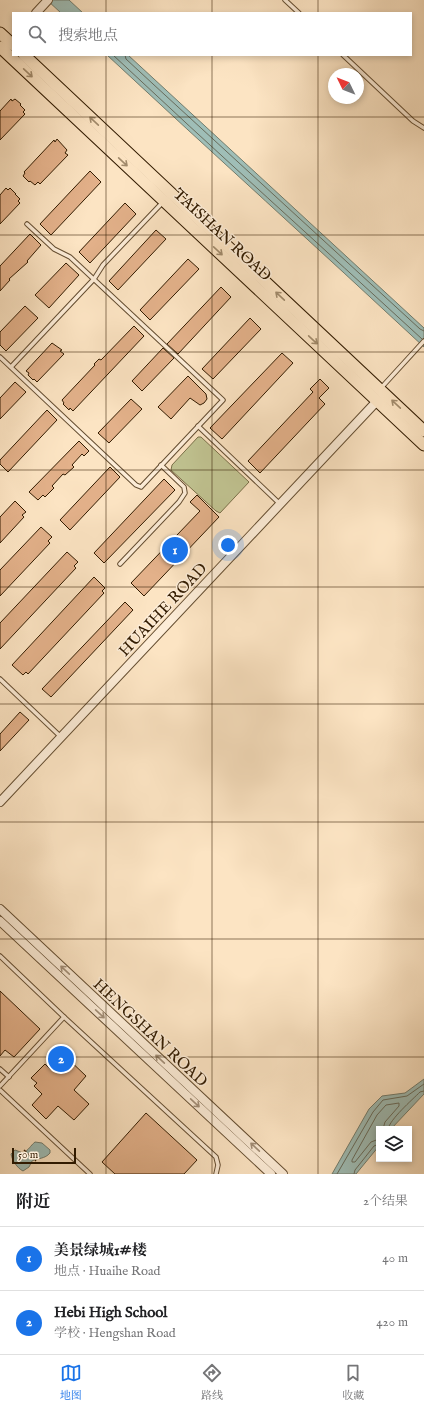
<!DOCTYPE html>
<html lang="zh">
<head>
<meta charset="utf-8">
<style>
  body { margin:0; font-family:"IM FELL English","Noto Serif SC",serif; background:#f6f6f6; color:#202124 }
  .controls { position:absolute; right:12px; bottom:12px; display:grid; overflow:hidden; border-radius:0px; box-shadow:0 2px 6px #0003 }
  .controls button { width:36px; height:36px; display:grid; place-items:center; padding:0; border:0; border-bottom:1px solid #e0e0e0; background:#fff; color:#202124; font:20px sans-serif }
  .compass { position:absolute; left:328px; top:68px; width:36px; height:36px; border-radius:50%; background:#fff; box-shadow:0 2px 6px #0003; rotate:313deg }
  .scale { position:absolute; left:12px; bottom:10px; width:64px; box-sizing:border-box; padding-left:4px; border:2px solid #321b00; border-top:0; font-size:11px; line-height:14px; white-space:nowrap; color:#321b00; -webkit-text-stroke:3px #fdedd8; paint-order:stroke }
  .you { position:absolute; left:228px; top:545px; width:14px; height:14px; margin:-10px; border:3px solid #fff; border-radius:50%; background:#1a73e8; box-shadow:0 0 0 6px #1a73e833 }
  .badge { display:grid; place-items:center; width:26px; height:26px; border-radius:50%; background:#1a73e8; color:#fff; font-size:13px; font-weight:700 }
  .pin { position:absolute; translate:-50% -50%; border:2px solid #fff; box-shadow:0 1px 4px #0006 }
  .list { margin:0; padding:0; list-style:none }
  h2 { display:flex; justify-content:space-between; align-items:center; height:52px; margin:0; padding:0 16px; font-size:17px }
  h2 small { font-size:13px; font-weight:400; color:#757577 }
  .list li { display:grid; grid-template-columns:26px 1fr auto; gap:12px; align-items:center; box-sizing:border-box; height:64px; padding:0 16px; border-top:1px solid #e0e0e0 }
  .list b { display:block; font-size:15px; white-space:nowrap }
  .list p { margin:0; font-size:13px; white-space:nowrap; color:#757577 }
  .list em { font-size:13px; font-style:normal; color:#757577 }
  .icon { flex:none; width:22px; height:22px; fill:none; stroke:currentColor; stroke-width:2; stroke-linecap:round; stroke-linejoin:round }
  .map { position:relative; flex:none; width:424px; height:1174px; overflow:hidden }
  .search { position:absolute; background:#fff; box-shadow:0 2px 6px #0003; left:12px; right:12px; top:12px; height:44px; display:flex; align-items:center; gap:10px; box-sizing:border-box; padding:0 14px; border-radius:0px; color:#757577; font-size:15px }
  .sheet { height:180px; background:#fff }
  nav { display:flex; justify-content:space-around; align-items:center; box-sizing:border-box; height:56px; border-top:1px solid #e0e0e0; background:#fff; font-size:11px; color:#757577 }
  nav a { display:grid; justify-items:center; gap:2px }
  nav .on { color:#1a73e8 }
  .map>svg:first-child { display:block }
  .green { fill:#c1c492; stroke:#7a7049 }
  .water { fill:#9fbeb7; stroke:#737d6e }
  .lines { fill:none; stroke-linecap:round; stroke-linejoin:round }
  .shore { stroke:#686c5c; stroke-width:1 }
  .building { fill:#e3b18a; stroke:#321b00 }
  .service-casing { stroke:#644d31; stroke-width:5.5 }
  .tertiary-casing { stroke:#644d31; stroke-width:10 }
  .primary-casing { stroke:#321b00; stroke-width:13 }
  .path { stroke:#321b00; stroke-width:1.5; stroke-dasharray:3 2; stroke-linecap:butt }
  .service { stroke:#fdedd8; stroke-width:3.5 }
  .tertiary { stroke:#fdedd8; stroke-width:8 }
  .primary { stroke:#fce4c3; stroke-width:11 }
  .oneway { stroke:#a18a6b }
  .oneway2 { stroke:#a28e77 }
  .grid { fill:none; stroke:#321b00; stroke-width:1; stroke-opacity:0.55 }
  .labels { text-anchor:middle; stroke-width:3; stroke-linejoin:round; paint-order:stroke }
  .street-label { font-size:16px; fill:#321b00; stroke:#fdedd8 }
</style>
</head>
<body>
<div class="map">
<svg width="424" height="1174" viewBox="0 0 424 1174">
  <rect width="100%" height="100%" fill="#fce4c3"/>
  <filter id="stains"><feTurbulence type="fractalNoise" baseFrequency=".005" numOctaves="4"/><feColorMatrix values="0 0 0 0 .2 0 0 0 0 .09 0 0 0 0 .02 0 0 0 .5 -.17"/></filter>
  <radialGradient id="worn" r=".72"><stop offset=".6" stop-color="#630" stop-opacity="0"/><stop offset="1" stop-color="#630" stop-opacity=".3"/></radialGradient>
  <polygon class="green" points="198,437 201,437 249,482 220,513 216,511 171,470 172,465"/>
  <g class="water">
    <polygon points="47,0 69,0 83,13 61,13"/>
    <path d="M107,55H128L424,328V347C319,249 212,153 107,55Z"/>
    <polygon points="424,1079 424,1094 391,1129 379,1129 379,1146 356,1174 332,1174 369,1109 382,1096 405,1093"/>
    <path d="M35,1142L42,1143L50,1150V1153C45,1159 38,1158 32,1161L29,1167L23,1171C17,1168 12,1160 11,1154L15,1150L23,1153C29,1150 30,1146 35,1142Z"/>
  </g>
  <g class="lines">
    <g class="shore">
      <path d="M113,55C215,151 319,244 422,339"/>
      <polyline points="125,55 126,59 153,84 420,329 424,331"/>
      <path d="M388,1129C390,1119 412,1100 420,1092L424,1091"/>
      <polyline points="379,1139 371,1142 355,1162 352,1162 352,1160 377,1115 386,1105 399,1103 399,1106 385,1122 383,1129"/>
      <polyline points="337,1174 373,1112 383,1100 407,1096 424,1084"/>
      <polyline points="354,1174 355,1170 374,1146 379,1144"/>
    </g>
  </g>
  <g class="building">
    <polygon points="11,99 12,101 15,99 21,104 20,105 25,110 23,112 25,114 0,140 0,111"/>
    <polygon points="57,139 67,150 65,153 68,155 40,184 38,182 35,185 30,181 29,182 23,176 25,173 24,172 54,140 55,142"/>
    <polygon points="90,171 101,182 51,235 40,224"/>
    <polygon points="6,188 8,190 10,188 16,194 15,194 20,199 18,201 20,203 0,224 0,195"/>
    <polygon points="125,203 136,214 90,263 79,252"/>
    <polygon points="156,230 166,239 118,290 109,281"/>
    <polygon points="30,234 41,245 27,261 28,262 9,279 10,280 0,291 0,266"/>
    <polygon points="188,259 199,269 150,320 140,310"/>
    <polygon points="66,263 79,275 49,308 35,295"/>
    <polygon points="221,287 231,297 178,354 167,344"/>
    <polygon points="25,306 38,318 6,351 0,345 0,332"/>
    <polygon points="250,318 261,329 213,379 202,369"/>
    <polygon points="134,326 144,336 73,411 70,408 69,410 63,404 64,403 62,400 95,365 94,364 99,359 101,360"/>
    <polygon points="52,343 62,350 60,351 64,354 37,382 34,379 33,380 28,375 29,373 26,371"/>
    <polygon points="163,348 174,358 142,391 132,381"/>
    <polygon points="282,353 293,363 222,439 210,428"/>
    <polygon points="188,376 206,394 207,399 204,403 200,405 190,398 171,419 158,407"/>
    <polygon points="320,379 329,388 319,398 325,404 260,473 248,461 313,392 310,389"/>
    <polygon points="15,382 26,392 0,419 0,398"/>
    <polygon points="131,399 142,409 109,443 98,433"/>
    <polygon points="47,410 57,420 8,472 0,464 0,460"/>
    <polygon points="79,441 89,451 84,456 82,454 72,465 74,467 65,475 63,474 52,486 54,488 45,497 43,495 38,500 29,492"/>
    <polygon points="110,467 120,477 70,530 60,520"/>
    <polygon points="164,479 175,490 104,563 94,553"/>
    <polygon points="197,495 219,517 144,596 131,583 200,511 190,502"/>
    <polygon points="15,501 26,512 22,515 24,517 0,543 0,517"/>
    <polygon points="41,527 52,537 48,541 50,543 0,596 0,570"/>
    <polygon points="67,552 78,562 74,566 76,568 0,649 0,623"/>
    <polygon points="94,577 105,588 102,591 104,593 28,674 26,672 23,675 12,665"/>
    <polygon points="125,602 133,610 51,697 42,689"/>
    <polygon points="20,712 29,720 0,751 0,734"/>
    <polygon points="0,991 40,1029 14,1057 5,1050 0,1056"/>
    <polygon points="65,1056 86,1076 74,1090 89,1104 74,1120 58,1106 46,1119 32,1105 42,1094 34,1086 37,1083 31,1078 45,1064 51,1070"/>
    <polygon points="146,1113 197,1160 184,1174 115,1174 102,1162"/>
  </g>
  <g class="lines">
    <defs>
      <g id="service">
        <polyline points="285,0 299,13"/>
        <polyline points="343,55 413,121 424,128"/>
        <polyline points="0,357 136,485 141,487 223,400 70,257 54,249 27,224"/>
        <polyline points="11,367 94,279 103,265 163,202"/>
        <polyline points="381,388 424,341"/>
        <polyline points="198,426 280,504"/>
        <polyline points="120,564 179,502 185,493 184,487 161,465"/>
        <polyline points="0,679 61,737"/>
        <polyline points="0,956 64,1017 216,1157 218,1165 216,1174"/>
        <polyline points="0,1069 9,1077"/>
        <polyline points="0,1086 64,1017"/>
        <polyline points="0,1090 90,1174"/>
      </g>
      <g id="tertiary">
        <polyline points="36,13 48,0"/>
        <polyline points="0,802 377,401"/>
        <polyline points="0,909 283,1174"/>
        <polyline points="0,921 271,1174"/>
      </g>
      <g id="primary">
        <polyline points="0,33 13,45"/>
        <polyline points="0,47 424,445"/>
        <polyline points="24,55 424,431"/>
      </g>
    </defs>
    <use href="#service" class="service-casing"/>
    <use href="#tertiary" class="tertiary-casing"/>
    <use href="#primary" class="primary-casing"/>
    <polyline class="path" points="24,1150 36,1161"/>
    <use href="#service" class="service"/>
    <use href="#tertiary" class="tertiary"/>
    <use href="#primary" class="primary"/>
  </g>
  <defs><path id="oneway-shaft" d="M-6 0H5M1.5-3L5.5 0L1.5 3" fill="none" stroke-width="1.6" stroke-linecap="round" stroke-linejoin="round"/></defs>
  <g class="oneway">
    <use href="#oneway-shaft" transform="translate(28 73) rotate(43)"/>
    <use href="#oneway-shaft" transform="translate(94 121) rotate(-137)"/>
    <use href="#oneway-shaft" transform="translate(123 162) rotate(43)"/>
    <use href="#oneway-shaft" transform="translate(218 251) rotate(43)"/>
    <use href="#oneway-shaft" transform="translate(280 296) rotate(-137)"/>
    <use href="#oneway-shaft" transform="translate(313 340) rotate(43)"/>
    <use href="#oneway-shaft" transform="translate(396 404) rotate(-137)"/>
  </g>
  <g class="oneway2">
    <use href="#oneway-shaft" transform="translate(65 970) rotate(-137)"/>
    <use href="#oneway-shaft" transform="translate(100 1014) rotate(43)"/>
    <use href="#oneway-shaft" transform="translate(160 1059) rotate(-137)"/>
    <use href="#oneway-shaft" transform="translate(195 1103) rotate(43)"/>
    <use href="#oneway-shaft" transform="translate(255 1147) rotate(-137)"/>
  </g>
  <path class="grid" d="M106,0V13M212,0V13M318,0V13M106,55V1174M212,55V1174M318,55V1174M0,117H424M0,235H424M0,352H424M0,470H424M0,587H424M0,704H424M0,822H424M0,939H424M0,1057H424"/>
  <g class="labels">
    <g class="street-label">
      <text transform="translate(223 234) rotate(43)" y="6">TAISHAN ROAD</text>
      <text transform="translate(162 609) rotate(-47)" y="6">HUAIHE ROAD</text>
      <text transform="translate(151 1032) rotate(43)" y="6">HENGSHAN ROAD</text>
    </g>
  </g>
  <rect width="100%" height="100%" filter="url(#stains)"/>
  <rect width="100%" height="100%" fill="url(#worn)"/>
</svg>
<div class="controls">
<button><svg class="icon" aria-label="layers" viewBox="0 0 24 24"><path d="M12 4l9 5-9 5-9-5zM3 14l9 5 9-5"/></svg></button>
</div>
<svg class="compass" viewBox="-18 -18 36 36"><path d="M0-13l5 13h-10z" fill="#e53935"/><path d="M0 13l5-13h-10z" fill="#757577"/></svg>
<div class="scale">50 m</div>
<div class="you"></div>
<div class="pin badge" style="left:175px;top:550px">1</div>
<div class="pin badge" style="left:61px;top:1059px">2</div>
<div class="search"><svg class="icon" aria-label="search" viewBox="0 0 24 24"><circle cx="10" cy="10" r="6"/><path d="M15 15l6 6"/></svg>搜索地点</div>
</div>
<section class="sheet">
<h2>附近<small>2个结果</small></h2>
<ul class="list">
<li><span class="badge">1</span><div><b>美景绿城1#楼</b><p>地点 · Huaihe Road</p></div><em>40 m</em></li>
<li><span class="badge">2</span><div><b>Hebi High School</b><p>学校 · Hengshan Road</p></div><em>420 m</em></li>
</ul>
</section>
<nav>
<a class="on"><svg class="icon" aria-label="map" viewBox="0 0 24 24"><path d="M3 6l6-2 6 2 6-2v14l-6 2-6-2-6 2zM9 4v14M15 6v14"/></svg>地图</a>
<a><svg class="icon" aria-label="directions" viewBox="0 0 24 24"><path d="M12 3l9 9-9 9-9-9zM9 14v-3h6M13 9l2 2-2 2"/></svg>路线</a>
<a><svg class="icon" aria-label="saved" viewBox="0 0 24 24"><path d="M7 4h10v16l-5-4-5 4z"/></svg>收藏</a>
</nav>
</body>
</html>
